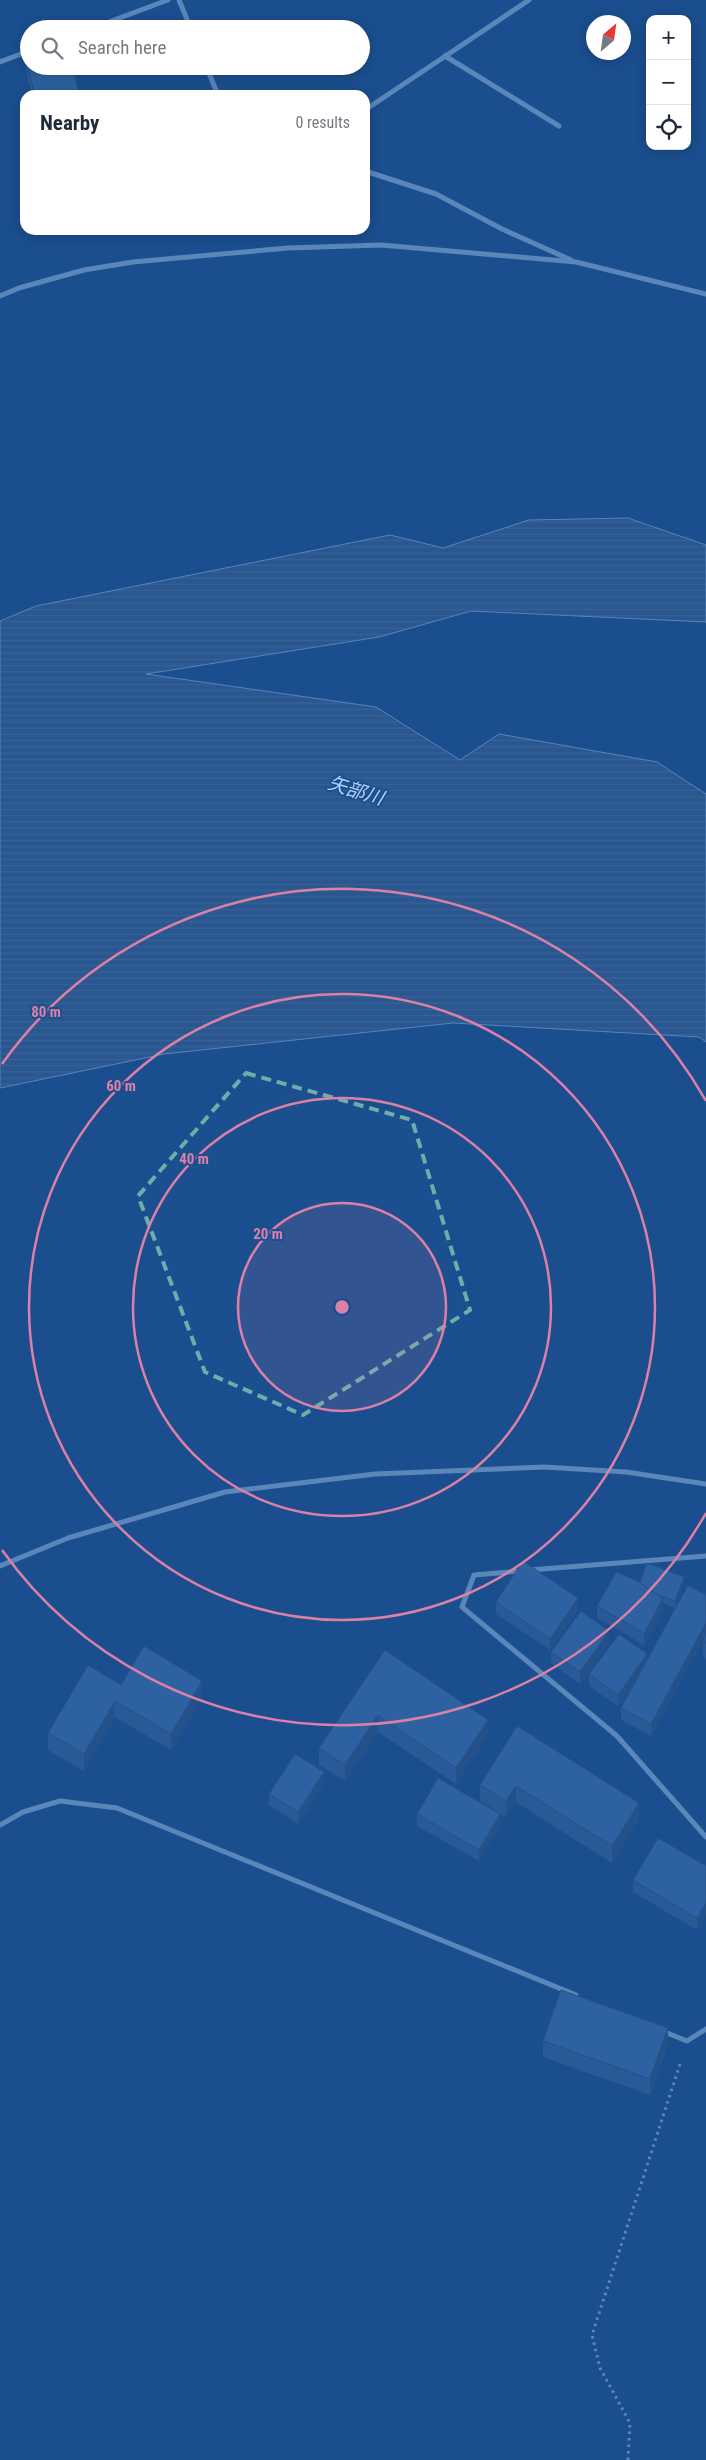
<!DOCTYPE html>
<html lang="en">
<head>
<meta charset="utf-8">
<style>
  body { margin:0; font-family:"Roboto Condensed","Noto Sans JP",sans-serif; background:#f6f6f7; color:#1f2937 }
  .controls { position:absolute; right:15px; top:15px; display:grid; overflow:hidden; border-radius:10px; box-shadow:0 2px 12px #0003 }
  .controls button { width:45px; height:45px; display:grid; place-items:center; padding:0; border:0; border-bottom:1px solid #e0e1e3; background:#fff; color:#1f2937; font:25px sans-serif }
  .compass { position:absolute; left:586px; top:15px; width:45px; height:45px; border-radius:50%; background:#fff; box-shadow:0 2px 12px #0003; rotate:29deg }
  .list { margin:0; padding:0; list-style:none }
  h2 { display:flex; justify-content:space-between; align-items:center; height:65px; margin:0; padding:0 20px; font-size:21px }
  h2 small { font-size:16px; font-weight:400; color:#747a83 }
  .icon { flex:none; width:28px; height:28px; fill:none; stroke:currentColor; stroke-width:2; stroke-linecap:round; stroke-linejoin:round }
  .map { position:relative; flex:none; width:706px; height:2460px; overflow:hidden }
  .search { position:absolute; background:#fff; box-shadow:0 2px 12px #0003; left:20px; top:20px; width:350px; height:55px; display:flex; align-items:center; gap:12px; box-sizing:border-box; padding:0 18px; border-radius:28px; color:#747a83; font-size:19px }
  .panel { position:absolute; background:#fff; box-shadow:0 2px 12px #0003; left:20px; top:90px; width:350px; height:145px; border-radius:15px }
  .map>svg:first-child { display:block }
  .water { fill:url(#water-rules); stroke:#9cc4f0 }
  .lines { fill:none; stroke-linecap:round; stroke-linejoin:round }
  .path { stroke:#a9c9ee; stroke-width:3; stroke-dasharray:2.5 4; stroke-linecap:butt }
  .street { stroke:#a9c9ee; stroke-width:5 }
  .wall { fill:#3a679d }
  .shaded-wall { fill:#305480 }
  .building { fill:#4478b7; stroke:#305480 }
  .marked { fill:none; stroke:#6fada8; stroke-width:4; stroke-dasharray:10 6; stroke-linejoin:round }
  .ring { fill:none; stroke:#dd80a5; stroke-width:2.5 }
  .labels { text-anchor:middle; stroke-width:4; stroke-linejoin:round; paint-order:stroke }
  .water-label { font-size:19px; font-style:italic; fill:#b5d3f5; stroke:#1b4f8f }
  .centre { fill:#dd80a5; stroke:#1b4f8f; stroke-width:2.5 }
  .ring-label { font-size:15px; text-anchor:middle; font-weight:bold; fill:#dd80a5; stroke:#1b4f8f; stroke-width:4; stroke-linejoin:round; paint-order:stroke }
</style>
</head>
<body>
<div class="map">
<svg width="706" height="2460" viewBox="0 0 706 2460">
  <defs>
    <pattern id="water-rules" width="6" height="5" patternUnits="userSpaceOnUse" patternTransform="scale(1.25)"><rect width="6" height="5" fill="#3c6290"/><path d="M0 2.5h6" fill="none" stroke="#597aa1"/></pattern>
  </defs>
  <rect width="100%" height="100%" fill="#1b4f8f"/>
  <polygon class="water" points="628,518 706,545 706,622 471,611 379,637 146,674 376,707 460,760 499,734 657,762 706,794 706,1042 699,1037 453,1023 164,1054 0,1088 0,621 36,606 390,535 443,548 529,520"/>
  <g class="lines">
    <polyline class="path" points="628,2460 630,2423 600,2368 592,2335 681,2061"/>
    <g class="street">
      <polyline points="179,0 191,29"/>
      <polyline points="90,29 168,0"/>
      <polyline points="445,56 559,126"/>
      <polyline points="0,62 29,51"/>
      <polyline points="206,66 218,95"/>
      <polyline points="365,110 529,0"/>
      <polyline points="365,171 436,194 502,229 571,260"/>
      <polyline points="0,296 19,288 84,270 133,262 288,248 381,245 576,262 706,294"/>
      <polyline points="0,1566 68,1538 225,1492 375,1474 544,1467 626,1472 706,1484"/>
      <polyline points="530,1570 706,1556"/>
      <polyline points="521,1571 474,1575 462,1607 617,1736 706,1837"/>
      <polyline points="0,1825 23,1812 60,1801 117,1808 576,1995"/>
      <polyline points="662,2031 687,2041 706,2029"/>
    </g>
  </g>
  <g class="wall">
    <polygon points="26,60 79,95 32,95 26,72"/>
    <polygon points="640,1583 684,1583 675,1608 663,1603 663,1611 644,1645 597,1618 597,1606"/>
    <polygon points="706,1595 706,1659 703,1657 703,1641 651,1736 621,1720 621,1708 636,1682 618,1706 589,1686 589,1674 647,1661"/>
    <polygon points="496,1602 578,1610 550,1650 496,1614"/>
    <polygon points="609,1643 580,1684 551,1663 551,1652"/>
    <polygon points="385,1650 488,1736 456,1784 378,1732 345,1781 319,1765 319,1748"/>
    <polygon points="121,1685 202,1698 171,1750 115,1717 84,1771 48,1750 48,1733"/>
    <polygon points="517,1726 639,1819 612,1863 516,1802 506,1817 500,1814 500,1825 479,1861 417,1826 417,1814 498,1812 480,1801 480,1785"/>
    <polygon points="324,1784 298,1824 269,1805 269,1794"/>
    <polygon points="706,1866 706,1915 697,1930 633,1892 633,1880"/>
    <polygon points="543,2041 668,2044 650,2095 543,2057"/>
  </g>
  <g class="shaded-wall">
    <polygon points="684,1577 684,1583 675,1608 675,1601"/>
    <polygon points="578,1598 578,1610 550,1650 550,1639"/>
    <polygon points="663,1599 663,1611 644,1645 644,1633"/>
    <polygon points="706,1623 706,1635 651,1736 651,1724"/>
    <polygon points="609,1631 609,1643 580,1684 580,1672"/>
    <polygon points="647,1654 647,1666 618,1706 618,1695"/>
    <polygon points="202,1681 202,1698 171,1750 171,1734"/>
    <polygon points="115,1701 115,1717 84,1771 84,1754"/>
    <polygon points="378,1715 378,1732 345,1781 345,1765"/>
    <polygon points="488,1720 488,1736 456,1784 456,1768"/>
    <polygon points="324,1772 324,1784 298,1824 298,1812"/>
    <polygon points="516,1786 516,1802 506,1817 506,1801"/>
    <polygon points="639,1803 639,1819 612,1863 612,1846"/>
    <polygon points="500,1814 500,1825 479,1861 479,1850"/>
    <polygon points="706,1903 706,1915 697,1930 697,1918"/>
    <polygon points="668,2028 668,2044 650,2095 650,2079"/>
  </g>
  <g class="building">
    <polygon points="26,60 29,60 29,66 73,66 79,95 35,95"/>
    <polygon points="523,1561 578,1598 550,1639 496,1602"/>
    <polygon points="647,1563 684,1577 675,1601 656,1594 640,1583"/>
    <polygon points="616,1572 638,1581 663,1599 644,1633 597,1606"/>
    <polygon points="688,1585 706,1595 706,1623 651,1724 621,1708"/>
    <polygon points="581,1611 609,1631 580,1672 551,1652"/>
    <polygon points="619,1634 647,1654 618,1695 589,1674"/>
    <polygon points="706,1634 706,1643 703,1641"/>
    <polygon points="144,1646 202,1681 171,1734 115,1701 84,1754 48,1733 88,1665 121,1685"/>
    <polygon points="385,1650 488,1720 456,1768 378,1715 345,1765 319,1748"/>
    <polygon points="517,1726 639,1803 612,1846 516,1786 506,1801 480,1785"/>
    <polygon points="295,1754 324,1772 298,1812 269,1794"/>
    <polygon points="438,1778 500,1814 479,1850 417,1814"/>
    <polygon points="658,1838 706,1866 706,1903 697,1918 633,1880"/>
    <polygon points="561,1990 668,2028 650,2079 543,2041"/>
  </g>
  <path d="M0 0H706V2460H0ZM246,1073L412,1120L470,1310L303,1415L205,1372L138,1196Z" fill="#1b4f8f" fill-opacity=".55" fill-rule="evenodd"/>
  <path class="marked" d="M246,1073L412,1120L470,1310L303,1415L205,1372L138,1196Z"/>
  <circle cx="342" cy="1307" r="104" fill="#dd80a5" fill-opacity=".12"/>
  <g class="ring">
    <circle cx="342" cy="1307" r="104"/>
    <circle cx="342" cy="1307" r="209"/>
    <circle cx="342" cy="1307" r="313"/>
    <path d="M706 1513A418 418 0 0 1 2 1550M2 1064A418 418 0 0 1 706 1101"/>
  </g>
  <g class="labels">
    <g class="water-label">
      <text transform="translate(356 790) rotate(17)" y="7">矢部川</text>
    </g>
  </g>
  <circle cx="342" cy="1307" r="8" class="centre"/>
  <g class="ring-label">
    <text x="46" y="1017">80 m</text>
    <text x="121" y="1091">60 m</text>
    <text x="194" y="1164">40 m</text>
    <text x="268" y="1239">20 m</text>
  </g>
</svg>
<div class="controls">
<button>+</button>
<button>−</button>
<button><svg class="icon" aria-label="locate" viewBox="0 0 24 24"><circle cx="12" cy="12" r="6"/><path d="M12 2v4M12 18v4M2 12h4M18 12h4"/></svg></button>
</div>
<svg class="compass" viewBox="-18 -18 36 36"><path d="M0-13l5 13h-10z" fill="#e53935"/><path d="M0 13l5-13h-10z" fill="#747a83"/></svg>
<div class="search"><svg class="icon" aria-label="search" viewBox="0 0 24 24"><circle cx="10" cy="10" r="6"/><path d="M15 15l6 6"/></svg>Search here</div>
<section class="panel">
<h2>Nearby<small>0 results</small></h2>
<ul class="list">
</ul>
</section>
</div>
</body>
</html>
